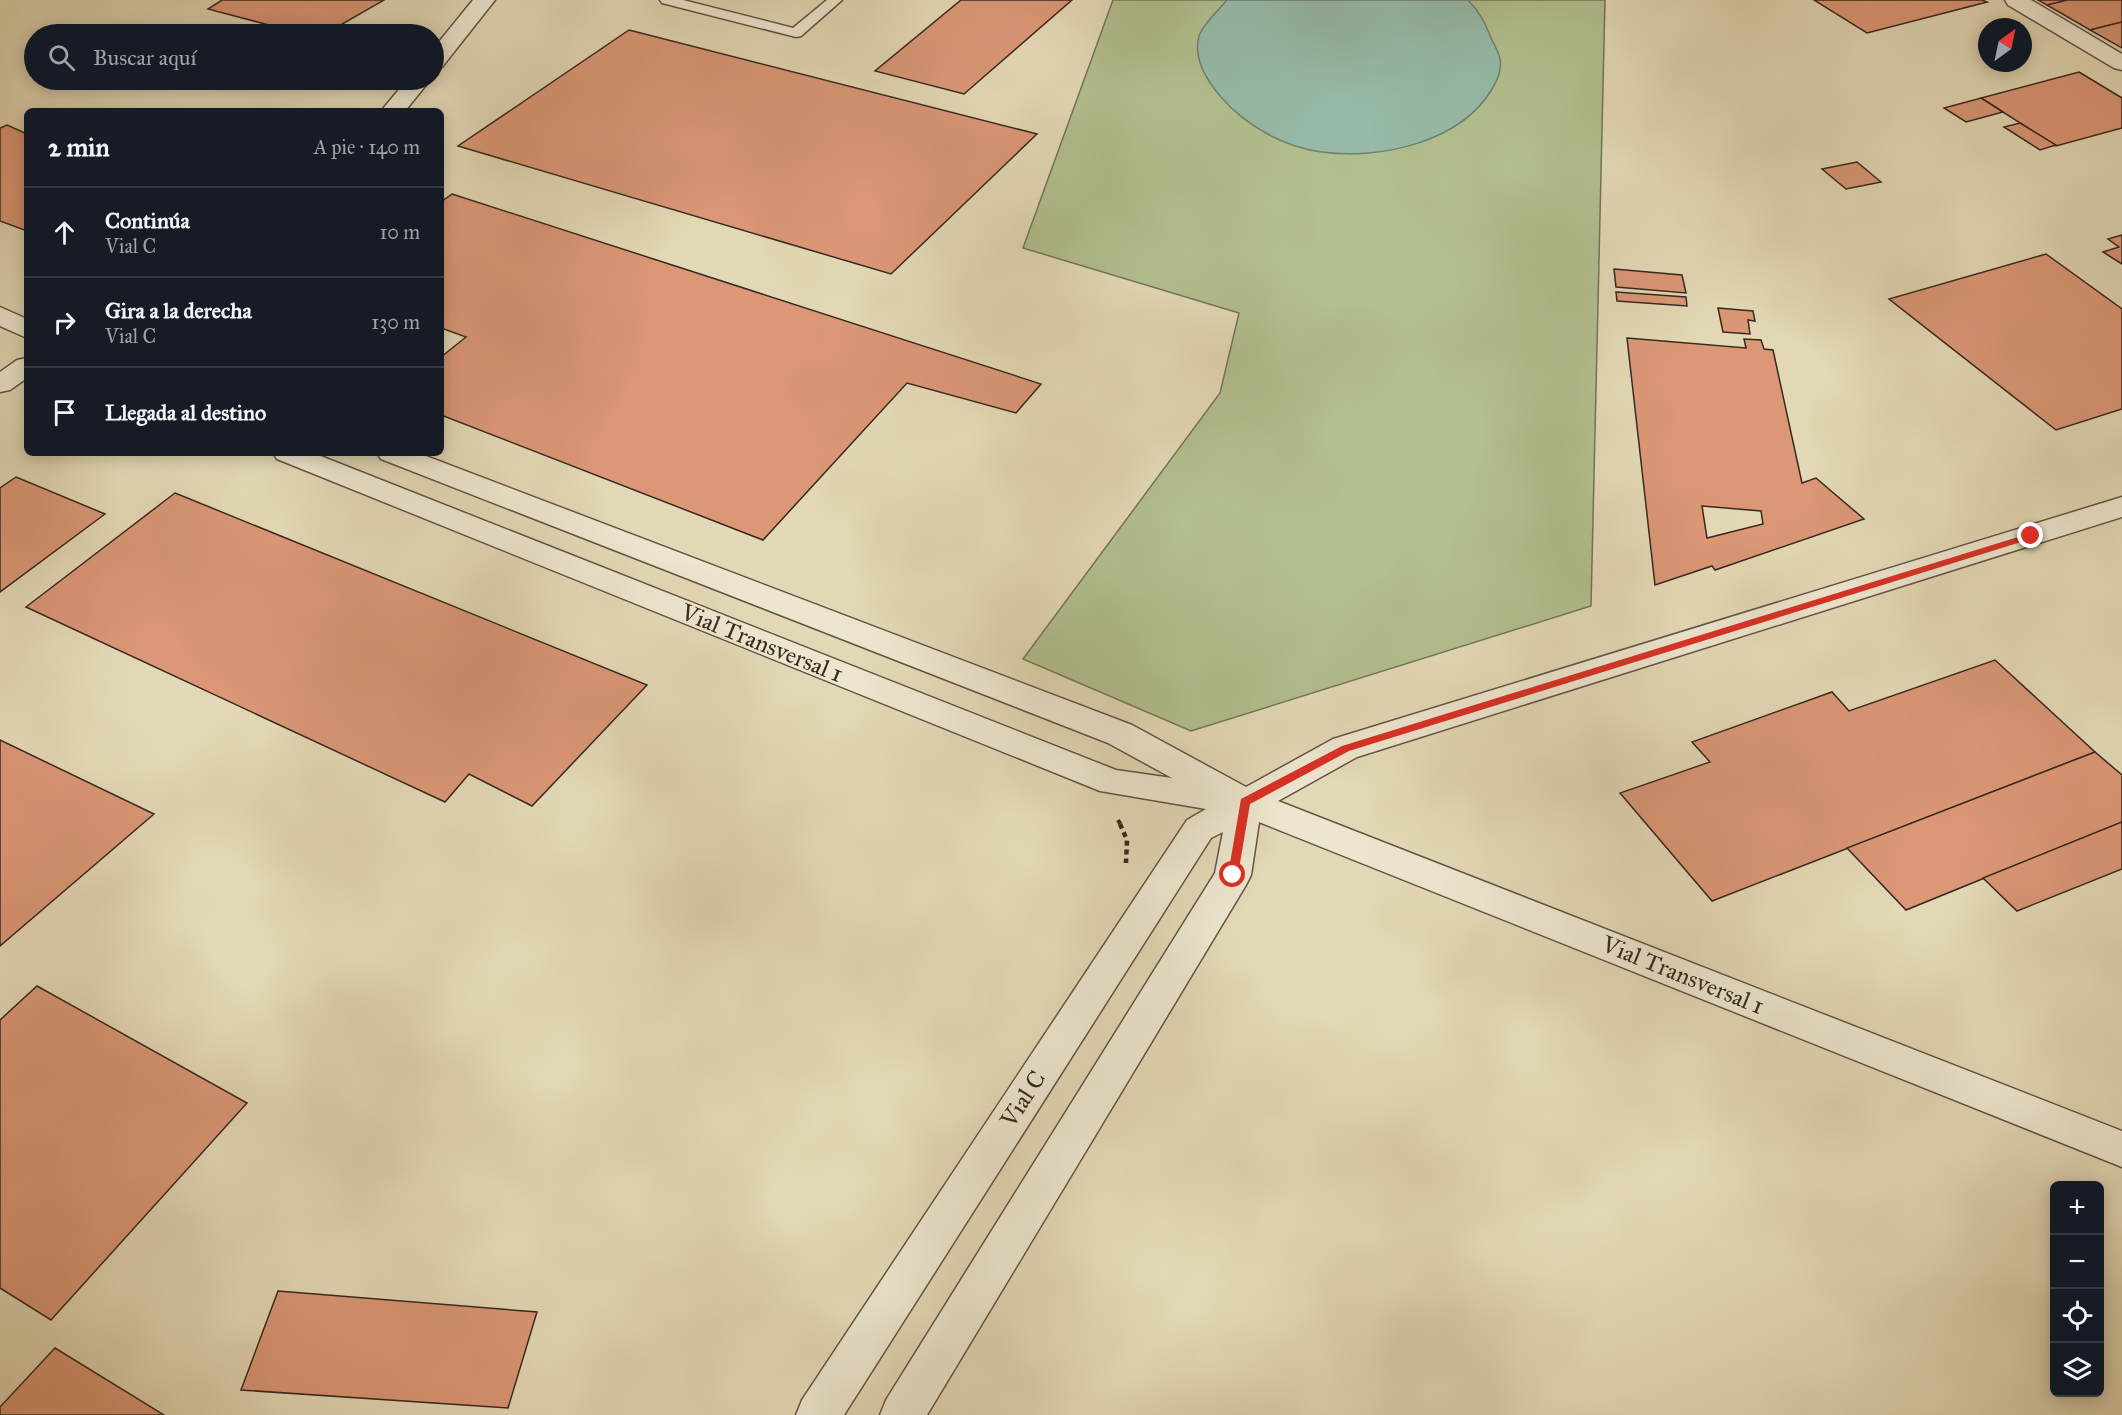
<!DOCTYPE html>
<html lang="es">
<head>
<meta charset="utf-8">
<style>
  body { margin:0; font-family:"IM FELL Great Primer",serif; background:#20242c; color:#f1f3f6 }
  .controls { position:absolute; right:18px; bottom:18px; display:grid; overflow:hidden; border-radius:9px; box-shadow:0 3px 15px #0003 }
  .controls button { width:54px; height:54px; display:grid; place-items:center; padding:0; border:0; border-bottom:2px solid #363941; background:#171b24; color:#f1f3f6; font:30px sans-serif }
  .compass { position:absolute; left:1978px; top:18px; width:54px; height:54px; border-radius:50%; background:#171b24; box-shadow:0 3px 15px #0003; rotate:33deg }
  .stop { position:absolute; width:18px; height:18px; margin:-14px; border:4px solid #d93025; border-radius:50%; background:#fff }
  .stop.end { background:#d93025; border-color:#fff; box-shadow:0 2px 6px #0008 }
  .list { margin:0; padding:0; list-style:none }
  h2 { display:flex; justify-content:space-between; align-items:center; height:78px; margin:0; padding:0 24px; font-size:26px }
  h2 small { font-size:20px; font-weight:400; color:#9ea1a6 }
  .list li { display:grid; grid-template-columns:39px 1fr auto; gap:18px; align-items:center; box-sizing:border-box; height:90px; padding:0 24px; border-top:2px solid #363941 }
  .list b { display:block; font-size:22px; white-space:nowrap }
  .list p { margin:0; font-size:20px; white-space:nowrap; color:#9ea1a6 }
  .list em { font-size:20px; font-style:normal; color:#9ea1a6 }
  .icon { flex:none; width:33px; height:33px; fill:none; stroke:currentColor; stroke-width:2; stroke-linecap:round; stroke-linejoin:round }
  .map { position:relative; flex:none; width:2122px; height:1415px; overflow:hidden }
  .search { position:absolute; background:#171b24; box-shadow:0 3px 15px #0003; left:24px; top:24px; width:420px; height:66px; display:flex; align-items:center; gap:15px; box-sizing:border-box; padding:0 21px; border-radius:33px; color:#9ea1a6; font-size:22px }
  .panel { position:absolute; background:#171b24; box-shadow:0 3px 15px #0003; left:24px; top:108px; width:420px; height:348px; border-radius:9px }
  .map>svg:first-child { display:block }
  .green { fill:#b2bf8f; stroke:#747458; stroke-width:1.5 }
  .water { fill:#96bba9; stroke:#708072; stroke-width:1.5 }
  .building { fill:#db9776; stroke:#372820; stroke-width:1.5; fill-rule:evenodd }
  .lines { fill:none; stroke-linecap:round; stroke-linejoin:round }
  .lane-casing { stroke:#625445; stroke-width:3 }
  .street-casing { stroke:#625445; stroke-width:3 }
  .path-far1 { stroke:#372820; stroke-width:4; stroke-dasharray:4.5 3; stroke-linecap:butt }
  .path { stroke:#372820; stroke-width:4.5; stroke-dasharray:5 4; stroke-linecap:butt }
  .lane { fill:#ede6cf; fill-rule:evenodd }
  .street { fill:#ede6cf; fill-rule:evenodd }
  .route { fill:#d93025 }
  .labels { text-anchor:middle; stroke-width:5; stroke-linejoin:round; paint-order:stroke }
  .street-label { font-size:24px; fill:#372820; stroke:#ede6cf }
</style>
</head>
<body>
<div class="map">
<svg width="2122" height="1415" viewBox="0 0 2122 1415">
  <rect width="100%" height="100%" fill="#e3d8b5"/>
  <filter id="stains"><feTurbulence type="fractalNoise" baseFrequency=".00333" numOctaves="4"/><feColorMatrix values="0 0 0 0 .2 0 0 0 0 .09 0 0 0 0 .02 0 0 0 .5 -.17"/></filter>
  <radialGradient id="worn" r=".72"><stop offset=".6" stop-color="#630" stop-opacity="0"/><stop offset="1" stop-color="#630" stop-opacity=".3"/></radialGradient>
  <polygon class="green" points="1113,0 1605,0 1591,606 1191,731 1023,659 1220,393 1239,313 1023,248"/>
  <path class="water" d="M1227,0H1468C1480,12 1485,23 1491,38C1494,45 1499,52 1500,59C1502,69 1497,81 1492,89C1461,142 1380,160 1322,152C1284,147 1246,126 1221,97C1207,81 1193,58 1199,36C1203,24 1219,10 1227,0Z"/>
  <g class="building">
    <polygon points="222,0 384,0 325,34 303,34 208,9"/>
    <polygon points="961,0 1072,0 964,94 875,71"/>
    <polygon points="1814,0 1982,0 1987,2 1867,33"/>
    <polygon points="2038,0 2068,0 2047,5"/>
    <polygon points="2068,0 2122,0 2122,22 2090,30 2047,5"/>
    <polygon points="2122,22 2122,48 2090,30"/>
    <polygon points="629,30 1037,134 891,274 458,146"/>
    <polygon points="2079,72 2122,98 2122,128 2056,146 1981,98"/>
    <polygon points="1981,98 2003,112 1966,122 1944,108"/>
    <polygon points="2020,123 2056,145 2040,150 2004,127"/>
    <polygon points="7,125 27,134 27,231 0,221 0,128"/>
    <polygon points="1857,162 1881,182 1846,189 1822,169"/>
    <polygon points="452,194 1041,384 1016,413 907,383 763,540 441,415 441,357 466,337 441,328 441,202"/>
    <polygon points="2122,235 2122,264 2103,252 2119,247 2108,239"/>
    <polygon points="2046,254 2122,309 2122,409 2056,430 1889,299"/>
    <polygon points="1614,269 1682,275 1686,293 1616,287"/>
    <polygon points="1616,292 1686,297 1687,306 1617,301"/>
    <polygon points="1718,308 1753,311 1755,321 1748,320 1750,334 1723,332"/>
    <path d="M1627,338L1746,348L1744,339L1761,340L1764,349L1773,350L1802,483L1816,478L1864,519L1715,570L1712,566L1655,585ZM1702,506L1761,511L1763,524L1707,538Z"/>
    <polygon points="16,477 105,514 0,592 0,488"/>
    <polygon points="175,493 647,685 532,806 469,774 445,802 26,607"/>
    <polygon points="1995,660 2095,752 1712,901 1620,793 1710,762 1692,742 1832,692 1849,711"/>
    <polygon points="0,740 154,814 0,946"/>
    <polygon points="2095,752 2122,775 2122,822 1906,910 1847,848"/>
    <polygon points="2122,822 2122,869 2017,911 1983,878"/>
    <polygon points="37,986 247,1103 51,1320 0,1288 0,1020"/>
    <polygon points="278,1291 537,1312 508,1408 241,1390"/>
    <polygon points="55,1348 164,1415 0,1415 0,1407"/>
  </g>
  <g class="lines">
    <defs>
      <polygon id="lane" points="660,0 683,0 793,28 827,0 842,0 801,36 796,37 662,3"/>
      <g id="street">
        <polygon points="473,0 495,0 442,67 434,69 434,48"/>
        <polygon points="2005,0 2031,0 2122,54 2122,70 2114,68 2008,5"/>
        <polygon points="407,80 430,80 405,111 381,111"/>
        <polygon points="0,307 27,319 27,338 0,326"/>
        <polygon points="27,358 27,378 10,390 0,392 0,372 17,360"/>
        <polygon points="273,453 313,453 1116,770 1172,778 1108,743 381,459 377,453 418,453 1132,725 1246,787 1333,739 2122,497 2122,517 1357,757 1278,801 2122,1131 2122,1167 1259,822 1251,875 1246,885 927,1415 880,1415 886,1400 1215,873 1223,832 1211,838 844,1415 796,1415 802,1400 1187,820 1206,809 1100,791 277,459"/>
      </g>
    </defs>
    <use href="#lane" class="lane-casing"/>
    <use href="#street" class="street-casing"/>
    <polyline class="path-far1" points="1118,820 1121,825"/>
    <polyline class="path" points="1120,824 1127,840 1126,863"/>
    <use href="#lane" class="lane"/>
    <use href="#street" class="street"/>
  </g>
  <polygon class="route" points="2031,533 2035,536 2034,538 1349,751 1250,804 1238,875 1233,879 1228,875 1241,799 1342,746"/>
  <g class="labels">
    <g class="street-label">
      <text transform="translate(762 643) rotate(22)" y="8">Vial Transversal 1</text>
      <text transform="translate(1683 975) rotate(22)" y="8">Vial Transversal 1</text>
      <text transform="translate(1023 1099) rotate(-57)" y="8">Vial C</text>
    </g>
  </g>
  <rect width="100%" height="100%" filter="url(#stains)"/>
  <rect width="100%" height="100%" fill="url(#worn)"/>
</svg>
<div class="controls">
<button>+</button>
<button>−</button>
<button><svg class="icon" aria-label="locate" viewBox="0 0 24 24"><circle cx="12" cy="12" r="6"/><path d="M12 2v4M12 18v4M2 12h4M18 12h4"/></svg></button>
<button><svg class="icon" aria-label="layers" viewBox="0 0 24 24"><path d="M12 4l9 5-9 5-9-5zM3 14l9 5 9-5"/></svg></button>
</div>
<svg class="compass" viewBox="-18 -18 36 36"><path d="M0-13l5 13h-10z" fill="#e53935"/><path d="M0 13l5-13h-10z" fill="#9ea1a6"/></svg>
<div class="stop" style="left:1233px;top:875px"></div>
<div class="stop end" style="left:2031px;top:536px"></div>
<div class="search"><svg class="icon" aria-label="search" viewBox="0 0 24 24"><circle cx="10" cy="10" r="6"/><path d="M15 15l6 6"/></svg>Buscar aquí</div>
<section class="panel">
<h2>2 min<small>A pie · 140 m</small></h2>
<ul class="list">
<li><svg class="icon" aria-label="ahead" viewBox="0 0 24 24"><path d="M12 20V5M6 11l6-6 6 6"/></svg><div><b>Continúa</b><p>Vial C</p></div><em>10 m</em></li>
<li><svg class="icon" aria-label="right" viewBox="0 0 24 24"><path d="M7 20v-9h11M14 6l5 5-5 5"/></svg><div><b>Gira a la derecha</b><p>Vial C</p></div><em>130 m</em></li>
<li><svg class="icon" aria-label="arrive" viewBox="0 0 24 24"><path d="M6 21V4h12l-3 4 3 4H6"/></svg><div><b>Llegada al destino</b></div></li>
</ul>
</section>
</div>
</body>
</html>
